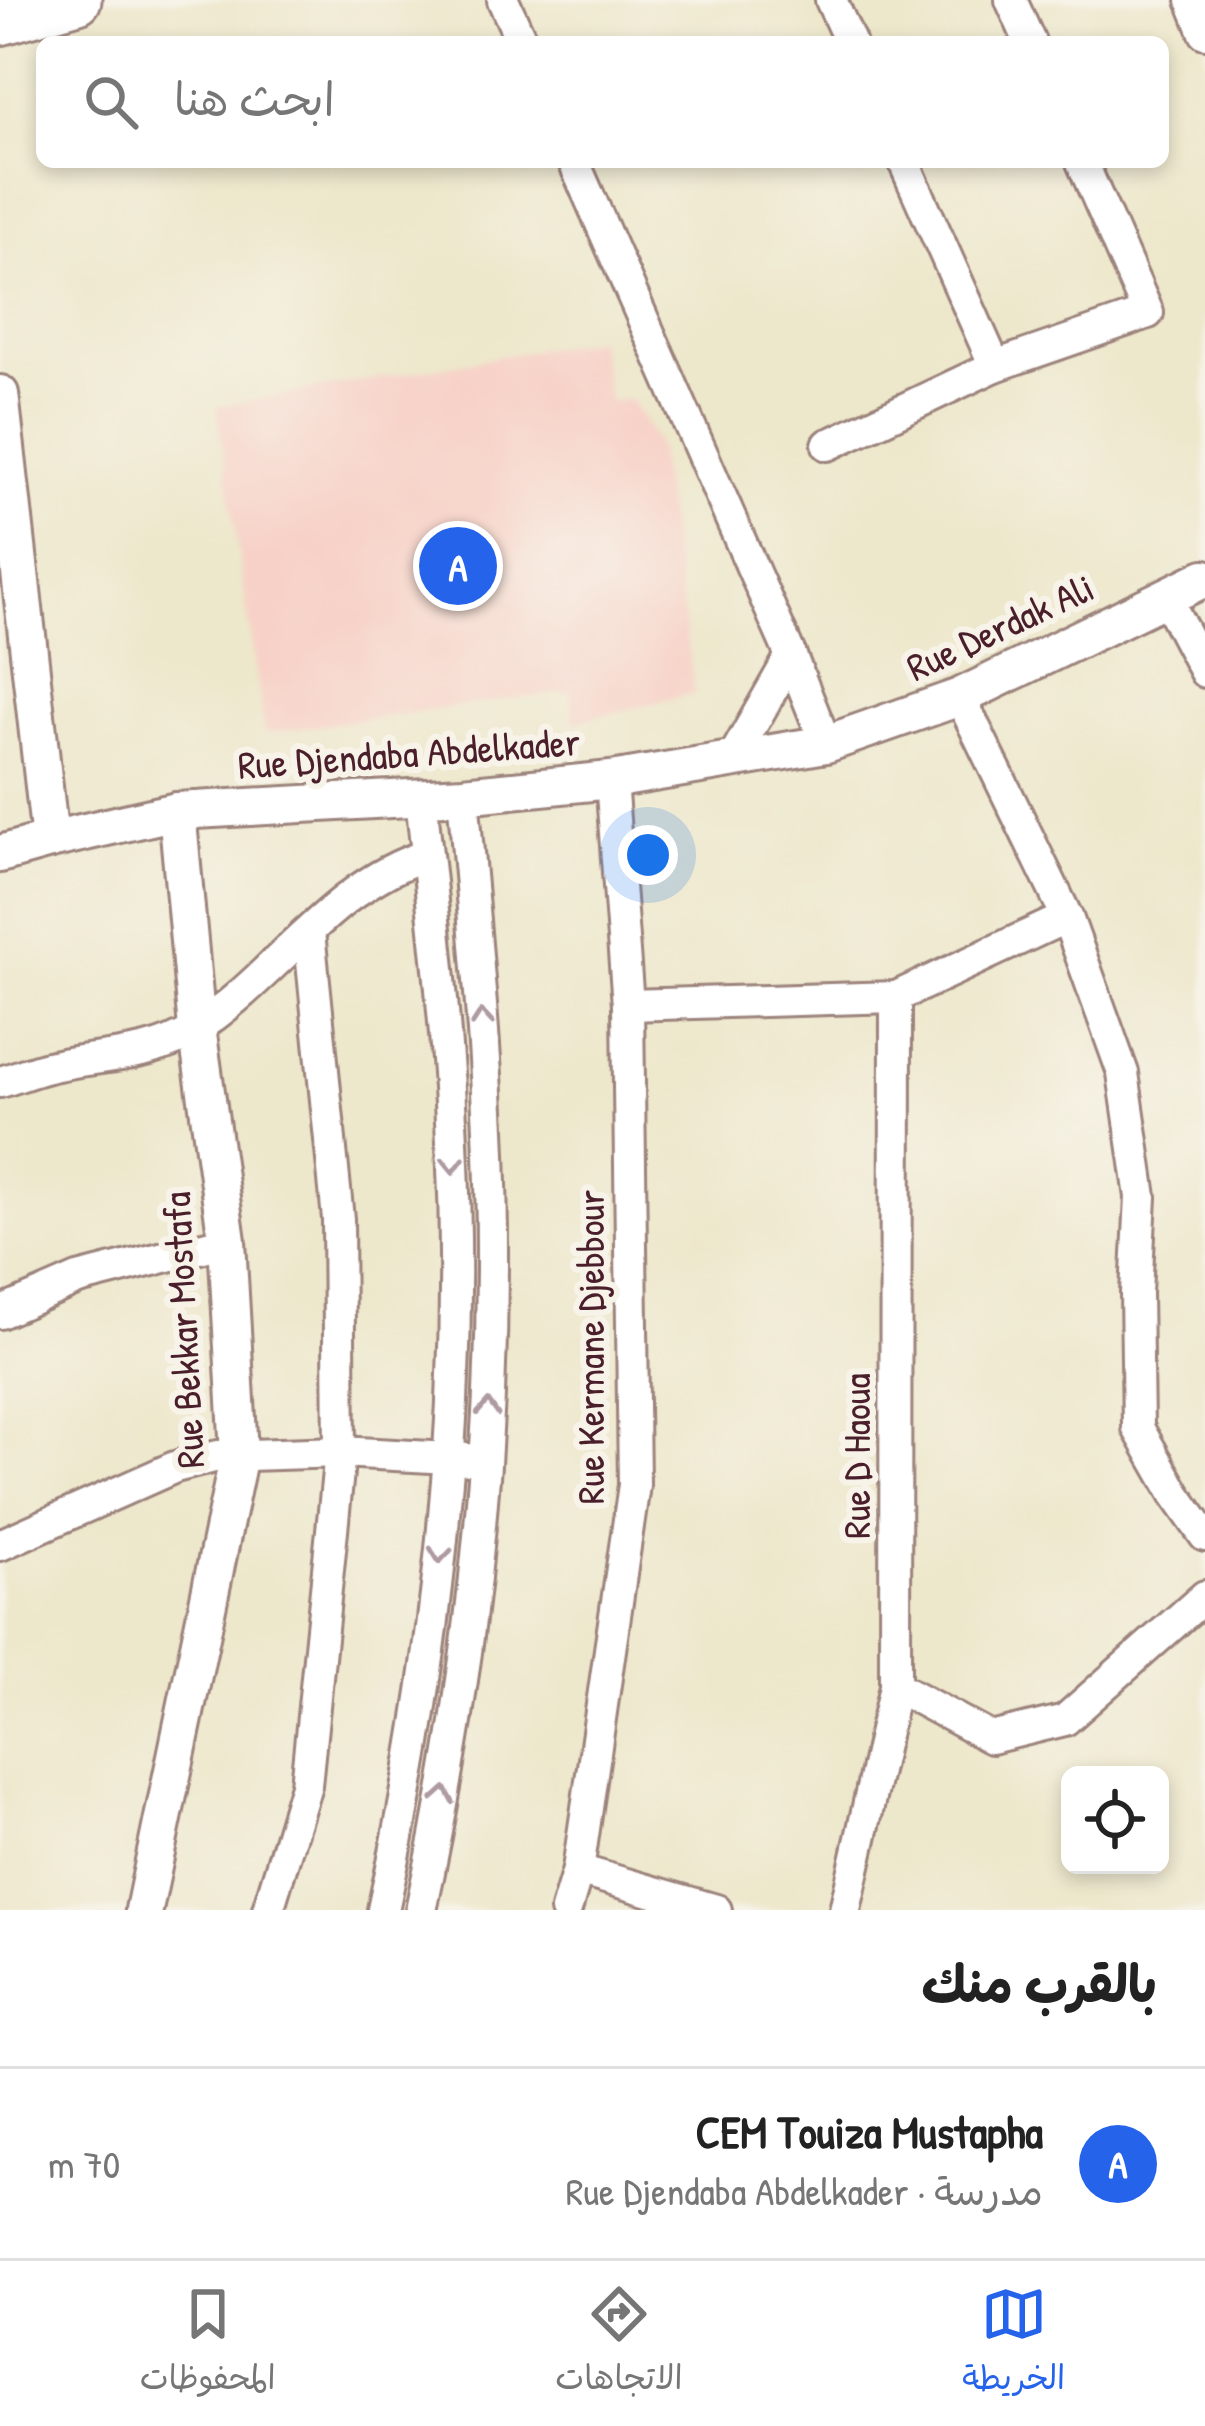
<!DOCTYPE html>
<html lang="ar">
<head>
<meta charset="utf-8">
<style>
  body { margin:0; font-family:"Patrick Hand","Playpen Sans Arabic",sans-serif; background:#f6f6f6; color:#222; direction:rtl }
  .controls { position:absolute; right:36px; bottom:36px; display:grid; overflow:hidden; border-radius:18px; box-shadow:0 6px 18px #0003 }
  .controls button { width:108px; height:108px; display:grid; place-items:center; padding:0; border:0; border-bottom:3px solid #e0e0e0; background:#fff; color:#222; font:60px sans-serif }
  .you { position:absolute; left:648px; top:855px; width:42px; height:42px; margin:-30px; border:9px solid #fff; border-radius:50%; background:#1a73e8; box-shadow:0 0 0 18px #1a73e833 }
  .badge { display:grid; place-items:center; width:78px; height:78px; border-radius:50%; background:#2563eb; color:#fff; font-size:39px; font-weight:700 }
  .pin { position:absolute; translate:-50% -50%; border:6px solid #fff; box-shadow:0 3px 12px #0006 }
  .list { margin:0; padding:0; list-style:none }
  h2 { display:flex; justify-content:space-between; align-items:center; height:156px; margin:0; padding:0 48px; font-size:51px }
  h2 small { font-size:39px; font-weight:400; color:#767676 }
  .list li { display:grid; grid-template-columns:78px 1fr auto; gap:36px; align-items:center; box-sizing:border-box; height:192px; padding:0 48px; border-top:3px solid #e0e0e0 }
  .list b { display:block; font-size:45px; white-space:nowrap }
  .list p { margin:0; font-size:39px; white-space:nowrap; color:#767676 }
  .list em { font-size:39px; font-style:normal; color:#767676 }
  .icon { flex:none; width:66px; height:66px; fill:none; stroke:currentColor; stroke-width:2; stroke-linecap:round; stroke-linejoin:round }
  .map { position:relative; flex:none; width:1205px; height:1910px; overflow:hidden; direction:ltr }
  .search { position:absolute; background:#fff; box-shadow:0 6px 18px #0003; left:36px; right:36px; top:36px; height:132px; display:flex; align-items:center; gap:30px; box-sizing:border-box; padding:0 42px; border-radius:18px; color:#767676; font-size:45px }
  .sheet { height:348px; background:#fff }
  nav { display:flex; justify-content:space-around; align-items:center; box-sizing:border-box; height:168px; border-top:3px solid #e0e0e0; background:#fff; font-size:33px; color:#767676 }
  nav a { display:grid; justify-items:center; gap:6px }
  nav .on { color:#2563eb }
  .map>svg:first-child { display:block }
  .built { fill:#f7d1c7 }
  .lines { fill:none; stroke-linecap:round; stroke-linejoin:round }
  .minor-casing { stroke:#9c837b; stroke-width:36 }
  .tertiary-casing { stroke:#9c837b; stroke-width:42 }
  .primary-casing { stroke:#9c837b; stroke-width:51 }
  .minor { stroke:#fff; stroke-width:30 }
  .tertiary { stroke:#fff; stroke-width:36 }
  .primary { stroke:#fff; stroke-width:45 }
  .oneway { stroke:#ae9aa0 }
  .labels { text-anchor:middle; stroke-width:12; stroke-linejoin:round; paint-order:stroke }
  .street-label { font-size:39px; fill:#4a1f2b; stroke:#f7f3e8 }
</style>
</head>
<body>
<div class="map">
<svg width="1205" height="1910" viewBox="0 0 1205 1910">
  <rect width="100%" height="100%" fill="#f7f3e8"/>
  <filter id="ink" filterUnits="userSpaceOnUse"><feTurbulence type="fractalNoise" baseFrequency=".00833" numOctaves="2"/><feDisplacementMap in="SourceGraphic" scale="24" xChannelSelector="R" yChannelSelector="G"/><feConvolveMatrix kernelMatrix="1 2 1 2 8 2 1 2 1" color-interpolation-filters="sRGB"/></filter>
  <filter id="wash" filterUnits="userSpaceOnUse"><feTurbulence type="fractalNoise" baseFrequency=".004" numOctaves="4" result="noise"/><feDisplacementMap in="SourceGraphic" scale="48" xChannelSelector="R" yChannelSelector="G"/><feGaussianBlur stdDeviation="2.7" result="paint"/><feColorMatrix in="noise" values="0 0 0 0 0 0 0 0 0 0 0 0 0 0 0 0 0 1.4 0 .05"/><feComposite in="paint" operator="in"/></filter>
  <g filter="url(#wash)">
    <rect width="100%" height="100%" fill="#ede7cb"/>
    <polygon class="built" points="598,339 609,401 630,399 656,441 695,693 574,722 570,691 265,733 217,407"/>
  </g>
  <g filter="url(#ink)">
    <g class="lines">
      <defs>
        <g id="minor">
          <polyline points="503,0 522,42"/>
          <polyline points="831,0 850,42"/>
          <polyline points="1011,0 1030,42"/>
          <polyline points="1192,0 1205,33"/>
          <polyline points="574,162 791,656 826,744"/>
          <polyline points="995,366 1148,313 1082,162"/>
          <polyline points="829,444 828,445 995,366 904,162"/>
          <polyline points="1165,596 1205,672"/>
          <polyline points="960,697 1067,917 1123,1073 1141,1197 1136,1293 1138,1428 1176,1495 1205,1536"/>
          <polyline points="732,760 791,656"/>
          <polyline points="628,1005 896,997 1067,917"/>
          <path d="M0,1082C14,1078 29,1072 44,1068C93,1055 150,1059 194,1030C276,977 331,885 427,855"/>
          <polyline points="0,1313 78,1279 227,1241"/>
          <polyline points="0,1545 175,1467 218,1456 340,1452 468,1459"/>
          <polyline points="895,1686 991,1738 1065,1720 1205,1596"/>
          <polyline points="578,1870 716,1910"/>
          <polyline points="268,1910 306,1785 340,1452 338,1219 309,932"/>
          <path d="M383,1910C438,1658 465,1400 452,1142C447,1027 433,912 421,798"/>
          <path d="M421,1910C468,1693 493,1472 492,1250C492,1098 476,947 463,795"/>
          <polyline points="566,1910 578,1870 634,1485 628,1005 611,780"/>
          <polyline points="845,1910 895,1686 896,997"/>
        </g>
        <g id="tertiary">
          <polyline points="0,394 50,840"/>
          <polyline points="0,854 50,840 177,811 463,795 611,780 826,744 960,697 1205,578"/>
          <polyline points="144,1910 239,1454 227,1241 197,1028 177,811"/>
        </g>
        <polyline id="primary" points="0,22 78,0"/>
      </defs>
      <use href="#minor" class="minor-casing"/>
      <use href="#tertiary" class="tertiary-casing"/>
      <use href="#primary" class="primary-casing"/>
      <use href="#minor" class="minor"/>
      <use href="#tertiary" class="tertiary"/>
      <use href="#primary" class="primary"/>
    </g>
    <defs><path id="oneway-chevron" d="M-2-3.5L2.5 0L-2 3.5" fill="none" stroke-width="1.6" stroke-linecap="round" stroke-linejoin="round" transform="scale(3)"/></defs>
    <g class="oneway">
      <use href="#oneway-chevron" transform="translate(482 1018) rotate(-95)"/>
      <use href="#oneway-chevron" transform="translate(453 1165) rotate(89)"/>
      <use href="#oneway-chevron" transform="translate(488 1408) rotate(-87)"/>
      <use href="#oneway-chevron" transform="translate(440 1555) rotate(96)"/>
      <use href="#oneway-chevron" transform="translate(444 1795) rotate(-80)"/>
    </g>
  </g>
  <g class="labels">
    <g class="street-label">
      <text transform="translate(1000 627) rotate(-25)" y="14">Rue Derdak Ali</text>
      <text transform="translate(409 753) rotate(-4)" y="14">Rue Djendaba Abdelkader</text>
      <text transform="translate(183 1330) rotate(-93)" y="14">Rue Bekkar Mostafa</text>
      <text transform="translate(590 1347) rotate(-90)" y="14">Rue Kermane Djebbour</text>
      <text transform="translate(856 1456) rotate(-90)" y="14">Rue D Haoua</text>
    </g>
  </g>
</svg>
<div class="controls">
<button><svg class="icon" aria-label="locate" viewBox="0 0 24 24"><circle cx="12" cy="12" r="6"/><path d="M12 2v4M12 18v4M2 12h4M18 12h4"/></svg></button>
</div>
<div class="you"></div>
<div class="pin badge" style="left:458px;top:566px">A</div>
<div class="search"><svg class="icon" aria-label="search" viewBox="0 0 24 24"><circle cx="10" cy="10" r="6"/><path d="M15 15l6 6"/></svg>ابحث هنا</div>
</div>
<section class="sheet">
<h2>بالقرب منك<small></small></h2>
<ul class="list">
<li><span class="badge">A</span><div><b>CEM Touiza Mustapha</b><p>مدرسة · Rue Djendaba Abdelkader</p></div><em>70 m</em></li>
</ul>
</section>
<nav>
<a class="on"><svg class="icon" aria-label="map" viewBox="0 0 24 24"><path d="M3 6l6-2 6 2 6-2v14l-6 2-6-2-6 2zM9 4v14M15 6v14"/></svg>الخريطة</a>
<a><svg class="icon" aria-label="directions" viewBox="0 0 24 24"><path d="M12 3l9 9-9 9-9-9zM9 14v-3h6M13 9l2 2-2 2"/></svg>الاتجاهات</a>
<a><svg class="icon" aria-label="saved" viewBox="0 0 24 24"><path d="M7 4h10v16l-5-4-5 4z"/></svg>المحفوظات</a>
</nav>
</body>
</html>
